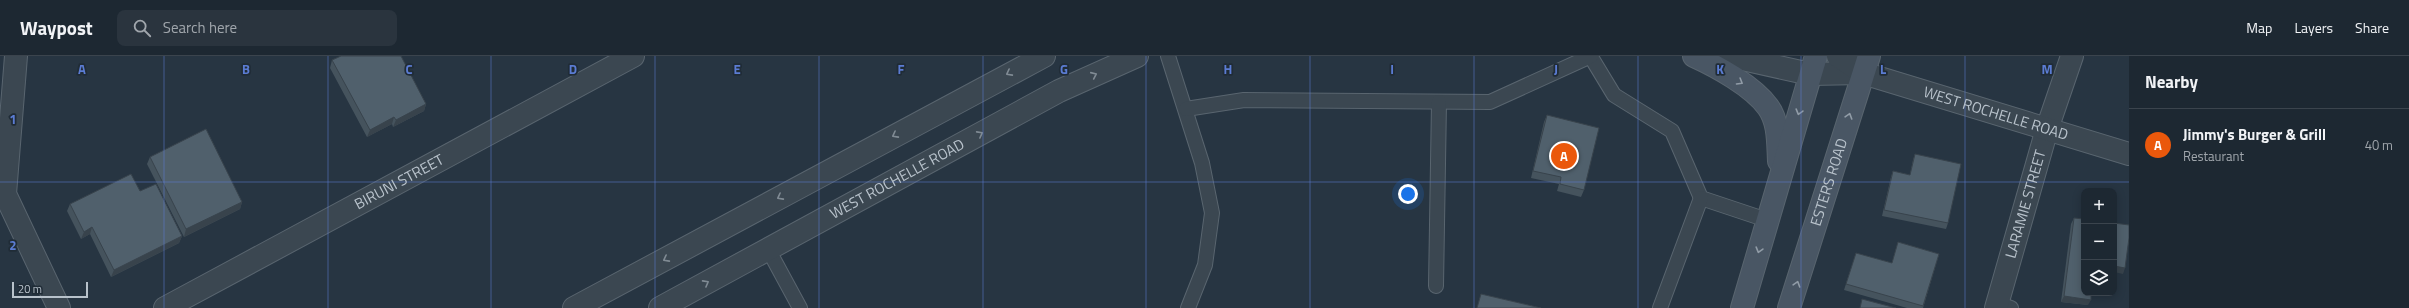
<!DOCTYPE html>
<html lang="en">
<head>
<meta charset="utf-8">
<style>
  body { margin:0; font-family:"Titillium Web",sans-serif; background:#2a343e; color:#f1f3f6 }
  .controls { position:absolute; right:12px; bottom:12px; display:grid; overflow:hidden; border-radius:8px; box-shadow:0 2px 10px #0003 }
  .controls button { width:36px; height:36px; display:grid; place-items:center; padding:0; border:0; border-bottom:1px solid #3b444d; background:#1d2832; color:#f1f3f6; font:20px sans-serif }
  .scale { position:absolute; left:12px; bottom:10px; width:76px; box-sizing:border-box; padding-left:4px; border:2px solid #b8c2cb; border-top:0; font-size:11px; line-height:14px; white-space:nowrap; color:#b8c2cb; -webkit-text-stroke:3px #202c37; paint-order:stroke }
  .you { position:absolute; left:1408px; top:138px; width:14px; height:14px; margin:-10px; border:3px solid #fff; border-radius:50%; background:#1a73e8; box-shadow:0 0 0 6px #1a73e833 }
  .badge { display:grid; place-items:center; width:26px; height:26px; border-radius:50%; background:#ea580c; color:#fff; font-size:13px; font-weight:700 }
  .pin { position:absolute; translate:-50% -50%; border:2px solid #fff; box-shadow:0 1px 4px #0006 }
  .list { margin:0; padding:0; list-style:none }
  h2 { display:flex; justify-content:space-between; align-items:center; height:52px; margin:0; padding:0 16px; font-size:17px }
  h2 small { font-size:13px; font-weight:400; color:#a0a6ac }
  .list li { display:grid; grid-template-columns:26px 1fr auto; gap:12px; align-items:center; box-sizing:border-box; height:72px; padding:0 16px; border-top:1px solid #3b444d }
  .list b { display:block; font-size:15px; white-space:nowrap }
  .list p { margin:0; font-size:13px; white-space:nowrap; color:#a0a6ac }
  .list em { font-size:13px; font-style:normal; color:#a0a6ac }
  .icon { flex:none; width:22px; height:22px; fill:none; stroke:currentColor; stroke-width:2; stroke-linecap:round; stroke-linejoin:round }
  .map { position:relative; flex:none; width:2129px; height:252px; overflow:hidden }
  header { display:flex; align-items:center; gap:24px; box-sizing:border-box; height:56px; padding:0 20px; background:#1d2832; border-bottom:1px solid #3b444d }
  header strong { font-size:19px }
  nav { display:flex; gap:22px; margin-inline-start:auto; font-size:14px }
  .search { width:280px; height:36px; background:#2a343e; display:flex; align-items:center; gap:10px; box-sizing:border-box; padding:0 14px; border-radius:8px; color:#a0a6ac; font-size:15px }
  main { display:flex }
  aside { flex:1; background:#1d2832 }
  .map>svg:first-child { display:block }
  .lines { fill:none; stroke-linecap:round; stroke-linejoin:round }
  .service-casing { stroke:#59656f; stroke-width:16 }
  .minor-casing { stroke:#59656f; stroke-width:24 }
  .tertiary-casing { stroke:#59656f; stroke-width:24 }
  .secondary-casing { stroke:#59656f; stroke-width:24 }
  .service { stroke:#3b4751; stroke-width:14 }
  .minor { stroke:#3b4751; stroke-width:22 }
  .tertiary { stroke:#3b4751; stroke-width:22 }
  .secondary { stroke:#495664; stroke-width:22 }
  .wall { fill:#45535d }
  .shaded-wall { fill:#38434c }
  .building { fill:#50606c; stroke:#38434c }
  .oneway { stroke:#808b94 }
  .oneway2 { stroke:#919ca7 }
  .grid { fill:none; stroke:#5b7cd3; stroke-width:1; stroke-opacity:0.55 }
  .labels { text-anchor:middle; stroke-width:3.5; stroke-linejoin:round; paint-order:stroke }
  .street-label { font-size:15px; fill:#b8c2cb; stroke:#202c37 }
  .grid-label { font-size:13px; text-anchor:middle; font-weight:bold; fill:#5b7cd3; stroke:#202c37; stroke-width:3.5; stroke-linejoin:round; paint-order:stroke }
</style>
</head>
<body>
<header>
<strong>Waypost</strong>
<div class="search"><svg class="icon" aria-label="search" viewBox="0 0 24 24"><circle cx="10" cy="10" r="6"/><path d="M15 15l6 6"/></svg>Search here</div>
<nav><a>Map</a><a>Layers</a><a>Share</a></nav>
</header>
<main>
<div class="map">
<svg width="2129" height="252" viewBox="0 0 2129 252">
  <rect width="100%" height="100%" fill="#273542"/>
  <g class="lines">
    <defs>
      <g id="service">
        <polyline points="1168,0 1202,107 1212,157 1205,209 1188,252"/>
        <polyline points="1591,1 1614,39 1672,75 1701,142 1767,164"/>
        <polyline points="1186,53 1244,44 1490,46 1591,0"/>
        <polyline points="768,193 800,252"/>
        <polyline points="1436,230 1439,46"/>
        <polyline points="1997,247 2011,252"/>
        <polyline points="1660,252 1701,142"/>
      </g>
      <g id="minor">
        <polyline points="16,0 5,138 59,252"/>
        <path id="s1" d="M165,252L633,0"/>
        <path id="s2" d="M1996,252L2047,73L2072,0"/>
      </g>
      <g id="tertiary">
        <polyline points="1729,0 1810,18 1863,17"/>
        <path id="s3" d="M1838,0L1863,17L2129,98"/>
        <polyline points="574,252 1044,0"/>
        <path id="s4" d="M660,252L1059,35L1137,0"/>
      </g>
      <g id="secondary">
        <path d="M1694,0C1716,10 1753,30 1768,51C1779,66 1778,87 1779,105"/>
        <polyline points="1742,252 1816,0"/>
        <path id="s5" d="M1789,252L1869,0"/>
      </g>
    </defs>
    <use href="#service" class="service-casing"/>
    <use href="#minor" class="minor-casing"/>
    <use href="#tertiary" class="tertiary-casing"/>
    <use href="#secondary" class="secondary-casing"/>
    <use href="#service" class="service"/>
    <use href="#minor" class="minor"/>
    <use href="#tertiary" class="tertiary"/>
    <use href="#secondary" class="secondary"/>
  </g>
  <g class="wall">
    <polygon points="332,4 426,48 424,55 393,71 392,68 367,81 330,12"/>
    <polygon points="1547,59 1584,134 1581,141 1557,135 1559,128 1531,122 1544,66"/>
    <polygon points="1915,98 1948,167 1946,173 1882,160 1891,121 1893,115 1910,119 1913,104"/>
    <polygon points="150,101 242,146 240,153 184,181 147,108"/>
    <polygon points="140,135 182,180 179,187 111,221 90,178 81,183 67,155 70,148"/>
    <polygon points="2074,162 2088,249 2061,246 2071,168"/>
    <polygon points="1898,186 1939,198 1923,252 1907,252 1844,234 1856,197 1892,207"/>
    <polygon points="1481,238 1541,252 1477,252"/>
  </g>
  <g class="shaded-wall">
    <polygon points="426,48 424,55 393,71 396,64"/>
    <polygon points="394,61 392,68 367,81 370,74"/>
    <polygon points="242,146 240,153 184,181 186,173"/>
    <polygon points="92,171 90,178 81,183 84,176"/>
    <polygon points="182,180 179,187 111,221 114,214"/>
    <polygon points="2114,210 2125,212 2123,218 2114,216"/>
    <polygon points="2064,240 2091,244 2088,249 2061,246"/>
  </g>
  <g class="building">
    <polygon points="341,0 401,0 426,48 396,64 394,61 370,74 332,4"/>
    <polygon points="1547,59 1599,72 1584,134 1560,128 1561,121 1533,115"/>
    <polygon points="206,73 242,146 186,173 150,101"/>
    <polygon points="1915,98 1961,108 1948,167 1884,154 1893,115 1910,119"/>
    <polygon points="131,118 140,135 156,128 182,180 114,214 92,171 84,176 70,148"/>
    <polygon points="2074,162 2084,163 2084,237 2091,237 2091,244 2064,240"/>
    <polygon points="2114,167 2129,169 2129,182 2125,212 2114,210"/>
    <polygon points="1898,186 1939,198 1923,250 1846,228 1856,197 1892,207"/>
    <polygon points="1481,238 1541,252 1477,252"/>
    <polygon points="1862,243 1896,252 1860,252"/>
  </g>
  <defs><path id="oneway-chevron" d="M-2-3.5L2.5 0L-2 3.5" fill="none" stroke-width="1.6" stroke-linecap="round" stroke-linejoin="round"/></defs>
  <g class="oneway">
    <use href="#oneway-chevron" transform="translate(1009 17) rotate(152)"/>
    <use href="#oneway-chevron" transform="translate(1094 19) rotate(-24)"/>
    <use href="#oneway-chevron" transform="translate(980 78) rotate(-28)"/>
    <use href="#oneway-chevron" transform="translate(895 79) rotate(152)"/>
    <use href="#oneway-chevron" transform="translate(780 141) rotate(152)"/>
    <use href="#oneway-chevron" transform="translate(666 203) rotate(152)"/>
    <use href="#oneway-chevron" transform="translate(706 227) rotate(-29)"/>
  </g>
  <g class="oneway2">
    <use href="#oneway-chevron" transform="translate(1740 26) rotate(31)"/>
    <use href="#oneway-chevron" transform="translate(1799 56) rotate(106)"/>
    <use href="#oneway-chevron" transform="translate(1849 60) rotate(-73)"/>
    <use href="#oneway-chevron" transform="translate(1759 194) rotate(106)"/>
    <use href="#oneway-chevron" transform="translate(1797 228) rotate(-73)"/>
  </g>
  <path class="grid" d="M164,0V252M328,0V252M491,0V252M655,0V252M819,0V252M983,0V252M1146,0V252M1310,0V252M1474,0V252M1638,0V252M1801,0V252M1965,0V252M0,126H2129"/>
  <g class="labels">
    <g class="street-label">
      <text dy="5" stroke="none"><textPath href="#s3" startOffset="169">WEST ROCHELLE ROAD</textPath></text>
      <text dy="5" stroke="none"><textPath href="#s4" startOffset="270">WEST ROCHELLE ROAD</textPath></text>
      <text dy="5" stroke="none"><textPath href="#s1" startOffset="266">BIRUNI STREET</textPath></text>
      <text dy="5" stroke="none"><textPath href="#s5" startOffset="132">ESTERS ROAD</textPath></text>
      <text dy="5" stroke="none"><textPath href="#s2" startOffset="108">LARAMIE STREET</textPath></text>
    </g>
  </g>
  <g class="grid-label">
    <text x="82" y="18">A</text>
    <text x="246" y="18">B</text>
    <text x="409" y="18">C</text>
    <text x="573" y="18">D</text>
    <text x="737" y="18">E</text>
    <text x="901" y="18">F</text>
    <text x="1064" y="18">G</text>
    <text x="1228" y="18">H</text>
    <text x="1392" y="18">I</text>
    <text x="1556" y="18">J</text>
    <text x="1720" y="18">K</text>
    <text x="1883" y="18">L</text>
    <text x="2047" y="18">M</text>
    <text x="13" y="68">1</text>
    <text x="13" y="194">2</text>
  </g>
</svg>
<div class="controls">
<button>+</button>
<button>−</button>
<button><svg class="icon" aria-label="layers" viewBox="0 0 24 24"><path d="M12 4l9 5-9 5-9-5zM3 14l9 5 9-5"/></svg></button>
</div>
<div class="scale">20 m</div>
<div class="you"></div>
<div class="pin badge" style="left:1564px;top:100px">A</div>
</div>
<aside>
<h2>Nearby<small></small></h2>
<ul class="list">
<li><span class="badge">A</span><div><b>Jimmy's Burger &amp; Grill</b><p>Restaurant</p></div><em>40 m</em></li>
</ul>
</aside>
</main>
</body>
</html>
